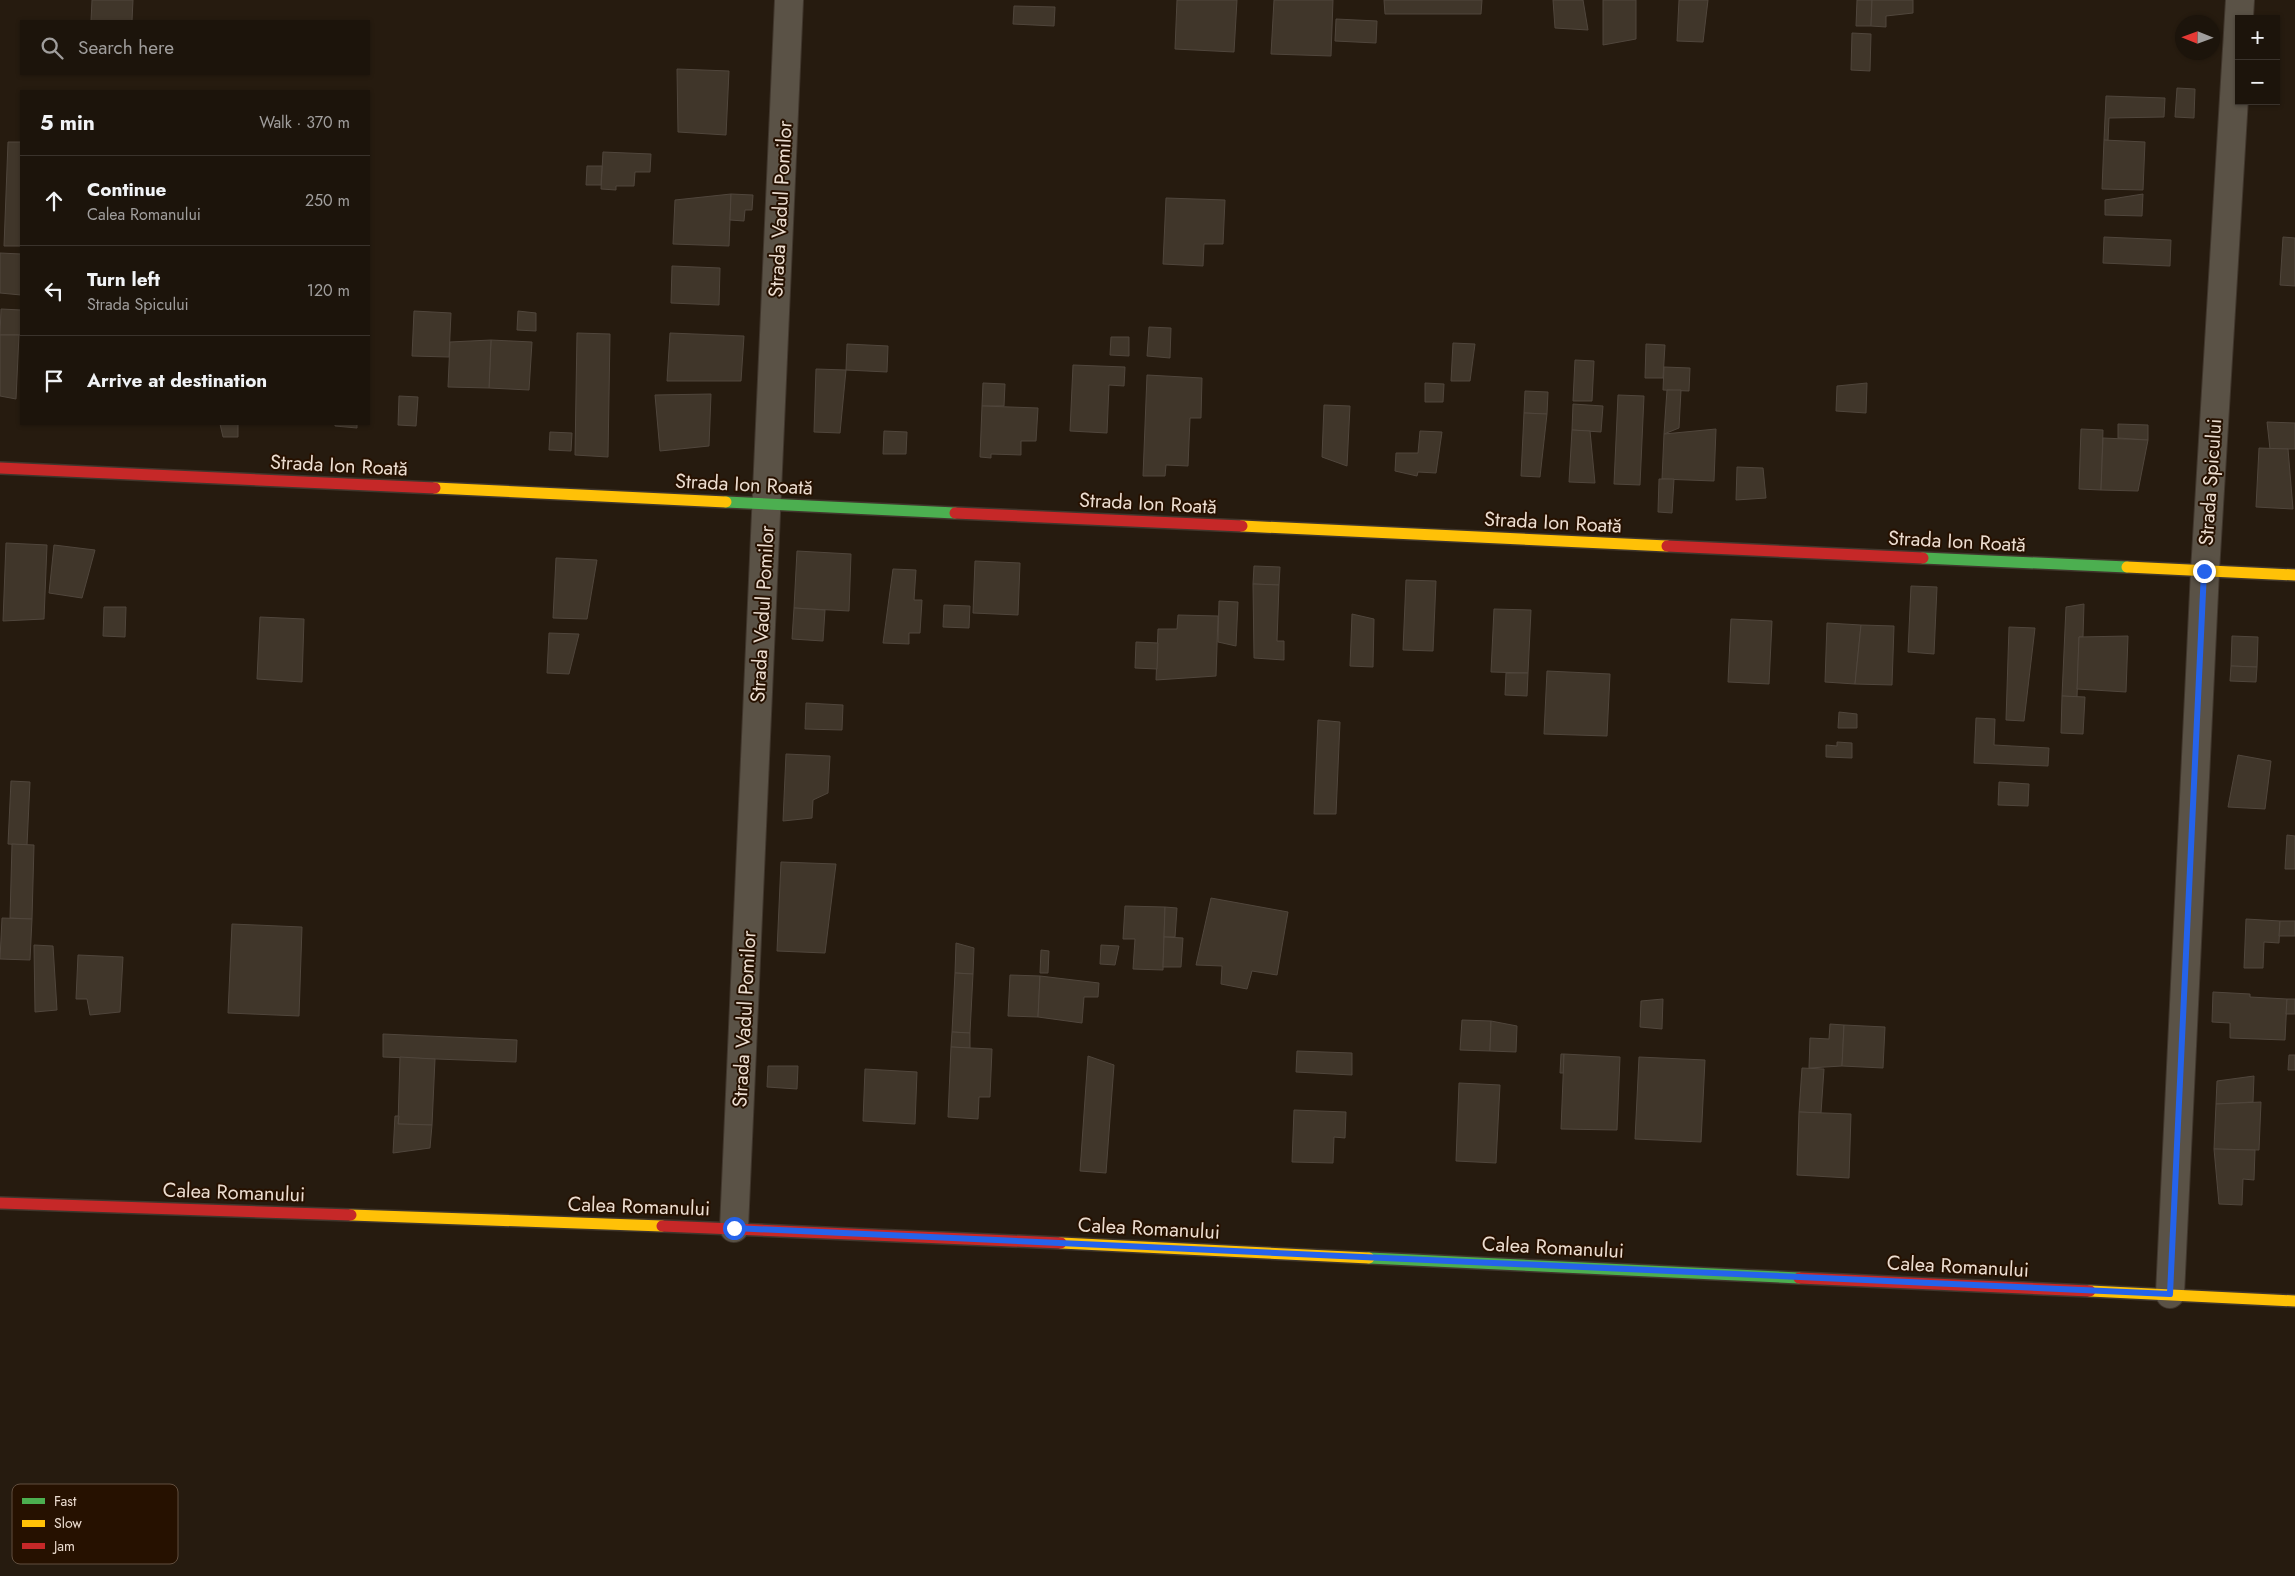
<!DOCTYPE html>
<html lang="en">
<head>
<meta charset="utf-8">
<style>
  body { margin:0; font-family:Jost,sans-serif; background:#292119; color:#f1f3f6 }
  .controls { position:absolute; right:15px; top:15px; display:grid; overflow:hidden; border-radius:0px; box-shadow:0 1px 4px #0004 }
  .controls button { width:45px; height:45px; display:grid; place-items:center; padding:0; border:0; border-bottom:1px solid #3a332c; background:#1c140b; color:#f1f3f6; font:25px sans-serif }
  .compass { position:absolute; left:2175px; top:15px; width:45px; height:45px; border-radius:50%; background:#1c140b; box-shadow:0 1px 4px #0004; rotate:271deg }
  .stop { position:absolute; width:15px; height:15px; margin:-11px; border:4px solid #2563eb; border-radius:50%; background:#fff }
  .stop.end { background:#2563eb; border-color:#fff; box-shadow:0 1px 5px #0008 }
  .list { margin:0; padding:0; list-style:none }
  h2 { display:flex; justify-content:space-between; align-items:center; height:65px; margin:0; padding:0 20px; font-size:21px }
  h2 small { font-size:16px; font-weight:400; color:#a09e9d }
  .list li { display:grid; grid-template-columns:32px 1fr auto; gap:15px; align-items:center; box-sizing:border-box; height:90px; padding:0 20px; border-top:1px solid #3a332c }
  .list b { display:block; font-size:19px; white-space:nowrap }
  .list p { margin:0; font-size:16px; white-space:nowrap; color:#a09e9d }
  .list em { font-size:16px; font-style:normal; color:#a09e9d }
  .icon { flex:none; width:28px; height:28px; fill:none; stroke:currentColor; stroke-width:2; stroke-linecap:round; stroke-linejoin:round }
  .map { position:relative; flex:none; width:2295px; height:1576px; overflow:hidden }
  .search { position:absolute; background:#1c140b; box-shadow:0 1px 4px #0004; left:20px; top:20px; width:350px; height:55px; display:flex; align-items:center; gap:12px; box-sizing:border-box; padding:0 18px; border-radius:0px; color:#a09e9d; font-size:19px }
  .panel { position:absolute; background:#1c140b; box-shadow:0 1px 4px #0004; left:20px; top:90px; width:350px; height:335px; border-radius:0px }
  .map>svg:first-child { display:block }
  .building { fill:#40362a; stroke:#50463c }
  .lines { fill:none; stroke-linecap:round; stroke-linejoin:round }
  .street-casing { stroke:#40362c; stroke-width:30 }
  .fast-casing { stroke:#40362c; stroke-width:14 }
  .slow-casing { stroke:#40362c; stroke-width:14 }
  .jam-casing { stroke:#40362c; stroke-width:14 }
  .street { stroke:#5a5246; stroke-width:28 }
  .fast { stroke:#4caf50; stroke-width:11 }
  .slow { stroke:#ffc107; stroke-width:11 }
  .jam { stroke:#c62828; stroke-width:11 }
  .route { stroke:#2563eb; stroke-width:6 }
  .labels { text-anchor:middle; stroke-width:4; stroke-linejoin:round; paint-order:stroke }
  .street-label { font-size:20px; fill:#ecddd0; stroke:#261100 }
  .key { fill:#261100; stroke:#614e3e; stroke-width:1 }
  .key-label { font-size:14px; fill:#ecddd0 }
</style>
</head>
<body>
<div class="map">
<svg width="2295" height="1576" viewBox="0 0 2295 1576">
  <rect width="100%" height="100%" fill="#261b0f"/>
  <g class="building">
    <polygon points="92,0 133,0 132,21 91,21"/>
    <polygon points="1177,0 1237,0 1234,52 1175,49"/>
    <polygon points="1274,0 1333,0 1331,56 1271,54"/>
    <polygon points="1384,0 1482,0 1481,14 1385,14"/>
    <polygon points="1553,0 1583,0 1588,30 1555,28"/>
    <polygon points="1603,0 1636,0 1636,39 1603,45"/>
    <polygon points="1679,0 1708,0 1703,42 1677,41"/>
    <polygon points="1857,0 1872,0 1871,26 1856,26"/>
    <polygon points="1872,0 1913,0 1913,13 1886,16 1886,27 1871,26"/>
    <polygon points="1014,6 1055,7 1054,26 1013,24"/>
    <polygon points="1336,19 1377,21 1376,43 1335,41"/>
    <polygon points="1852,33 1871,34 1870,71 1851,70"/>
    <polygon points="677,69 729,71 726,135 678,132"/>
    <polygon points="2177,88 2195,89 2194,118 2175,117"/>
    <polygon points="2106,96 2165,98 2164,117 2109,118 2108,141 2104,140"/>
    <polygon points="2104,140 2145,142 2143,190 2102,189"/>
    <polygon points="8,142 21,142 21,246 4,246"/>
    <polygon points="603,152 651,154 650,172 635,172 634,186 616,186 616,190 601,189"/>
    <polygon points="587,166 602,166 601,185 586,185"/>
    <polygon points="731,194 729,246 673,244 675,200"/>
    <polygon points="731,194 753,195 752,210 745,210 744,221 730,220"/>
    <polygon points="2143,194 2142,216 2105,215 2105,200"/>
    <polygon points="1166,198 1225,200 1223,244 1204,244 1203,266 1163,264"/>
    <polygon points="2104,237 2171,240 2170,266 2103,263"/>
    <polygon points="2283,237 2295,238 2295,286 2280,285"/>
    <polygon points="0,253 21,254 21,295 0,293"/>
    <polygon points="672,266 720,268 719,305 671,303"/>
    <polygon points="1,309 21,310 21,335 0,335"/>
    <polygon points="414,311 451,313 449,357 412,356"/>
    <polygon points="518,311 536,313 536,331 517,330"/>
    <polygon points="1149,327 1171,328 1170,358 1147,356"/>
    <polygon points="577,333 610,334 608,457 575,455"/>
    <polygon points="670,333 744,336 741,381 667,381"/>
    <polygon points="0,335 19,335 16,399 0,396"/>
    <polygon points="1111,337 1129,337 1129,356 1110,355"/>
    <polygon points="491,340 532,342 529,390 489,388"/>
    <polygon points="491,340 489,388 448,387 450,342"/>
    <polygon points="1453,343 1475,344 1470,381 1451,381"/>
    <polygon points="847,344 888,346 887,372 846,370"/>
    <polygon points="1646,344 1665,345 1663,378 1645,378"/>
    <polygon points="1575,360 1594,361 1592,401 1573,401"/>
    <polygon points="1073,365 1125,367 1124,386 1109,385 1107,433 1070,431"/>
    <polygon points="1664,367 1690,368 1689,391 1663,390"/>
    <polygon points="816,369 846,370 840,433 814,432"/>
    <polygon points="1147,375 1202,378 1201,418 1190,418 1188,466 1166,465 1165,476 1143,476"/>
    <polygon points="983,383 1005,384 1004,406 982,406"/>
    <polygon points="1425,383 1444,384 1443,402 1425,402"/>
    <polygon points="1867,383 1866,413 1836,411 1837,386"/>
    <polygon points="1667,390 1681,390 1679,428 1664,434"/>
    <polygon points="1525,391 1548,392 1547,414 1524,413"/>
    <polygon points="711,394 709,446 660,451 655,395"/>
    <polygon points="1618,395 1644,396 1640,485 1614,484"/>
    <polygon points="399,396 418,397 416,426 398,425"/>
    <polygon points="1573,404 1603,406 1601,432 1572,430"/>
    <polygon points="1324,405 1350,406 1347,466 1322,457"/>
    <polygon points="982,406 1038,408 1036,441 1021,441 1021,455 991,454 991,458 980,457"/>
    <polygon points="1524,413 1547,414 1540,477 1521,476"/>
    <polygon points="2267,422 2295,423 2295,449 2270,449"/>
    <polygon points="220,424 238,424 238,437 223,437"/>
    <polygon points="335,424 357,424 357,428 335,426"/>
    <polygon points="2118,424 2148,425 2148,440 2118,438"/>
    <polygon points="1716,429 1714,481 1662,479 1664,434"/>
    <polygon points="2081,429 2103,430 2101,490 2079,489"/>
    <polygon points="1572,430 1590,431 1595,483 1569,482"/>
    <polygon points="884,431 907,432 906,454 883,454"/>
    <polygon points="1420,431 1442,432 1436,473 1418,472 1417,476 1395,471 1396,453 1418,453"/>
    <polygon points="550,432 572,433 571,451 549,450"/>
    <polygon points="2103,438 2148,440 2138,491 2101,490"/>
    <polygon points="2259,448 2288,449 2293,509 2256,507"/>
    <polygon points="1737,467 1763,468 1766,498 1736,500"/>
    <polygon points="1659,479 1674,479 1672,513 1658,512"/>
    <polygon points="6,543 47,545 44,619 3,621"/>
    <polygon points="54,545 95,550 82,598 49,593"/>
    <polygon points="797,551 851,554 849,611 794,608"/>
    <polygon points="556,558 597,560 587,619 553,618"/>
    <polygon points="975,561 1020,563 1018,615 973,613"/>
    <polygon points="1254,566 1280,567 1279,585 1253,584"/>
    <polygon points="893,569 916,570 914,600 922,600 920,633 909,633 909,644 883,643"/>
    <polygon points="1406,580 1436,581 1433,651 1403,650"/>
    <polygon points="1253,584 1279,585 1277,641 1284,641 1284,660 1254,658"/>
    <polygon points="1911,586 1937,587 1934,654 1908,652"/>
    <polygon points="1219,601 1238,602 1236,646 1218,642"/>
    <polygon points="2084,604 2083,637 2079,637 2077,697 2062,696 2066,607"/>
    <polygon points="944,605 970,606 969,628 943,627"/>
    <polygon points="104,607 126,607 125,637 103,636"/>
    <polygon points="794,608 825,610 823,641 792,639"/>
    <polygon points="1494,609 1531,610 1528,673 1491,672"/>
    <polygon points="1352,614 1374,619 1373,667 1350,666"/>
    <polygon points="1178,615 1218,616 1216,676 1156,680 1158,629 1177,629"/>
    <polygon points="260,617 304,619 302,682 257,679"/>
    <polygon points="1731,619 1772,621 1769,684 1728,682"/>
    <polygon points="1827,623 1861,625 1855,684 1825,682"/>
    <polygon points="1861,625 1894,626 1892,685 1855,684"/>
    <polygon points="2009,627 2035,628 2024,721 2006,720"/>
    <polygon points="549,633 579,634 569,674 547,673"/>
    <polygon points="2128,636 2126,692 2077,689 2079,637"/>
    <polygon points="2232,636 2258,637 2257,667 2231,666"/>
    <polygon points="1136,642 1158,643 1157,669 1135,668"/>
    <polygon points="2231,666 2257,667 2256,682 2230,681"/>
    <polygon points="1547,671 1610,674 1607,736 1544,734"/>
    <polygon points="1506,673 1528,673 1527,696 1505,695"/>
    <polygon points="2062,696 2085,697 2083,734 2061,733"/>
    <polygon points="806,703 843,705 842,730 805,729"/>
    <polygon points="1839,712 1857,714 1857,728 1838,728"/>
    <polygon points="1976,718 1995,719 1994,745 2049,748 2048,766 1974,763"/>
    <polygon points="1318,720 1340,722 1336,814 1314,814"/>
    <polygon points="1837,742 1852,743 1852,758 1826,757 1826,745 1837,746"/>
    <polygon points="786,754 830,756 828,793 813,800 812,818 783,821"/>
    <polygon points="2238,755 2271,761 2265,809 2228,807"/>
    <polygon points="11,781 30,782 27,845 8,844"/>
    <polygon points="1999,782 2029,784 2028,806 1998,805"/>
    <polygon points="2287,835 2295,836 2295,869 2285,869"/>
    <polygon points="12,844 34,845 32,919 10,918"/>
    <polygon points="781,862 836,864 825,953 777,951"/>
    <polygon points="1211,898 1288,912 1277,975 1252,971 1247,989 1221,984 1222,966 1196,965"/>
    <polygon points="1125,906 1165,907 1163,970 1133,969 1135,939 1123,939"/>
    <polygon points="1165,907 1177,908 1175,937 1164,937"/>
    <polygon points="2,918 32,919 30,960 0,959"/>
    <polygon points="2246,919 2280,921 2279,943 2264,942 2263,968 2244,968"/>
    <polygon points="2280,921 2295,921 2295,936 2279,936"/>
    <polygon points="232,924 302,927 299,1016 228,1013"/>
    <polygon points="1164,937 1183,938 1181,967 1163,967"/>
    <polygon points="956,943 974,948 973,974 955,973"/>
    <polygon points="34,945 53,946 57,1010 35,1012"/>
    <polygon points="1101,945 1119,946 1115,965 1100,964"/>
    <polygon points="1041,950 1049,951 1048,973 1040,973"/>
    <polygon points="78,955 123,957 120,1012 90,1015 87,999 76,999"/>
    <polygon points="955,973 973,974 970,1033 952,1032"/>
    <polygon points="1010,975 1040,976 1038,1017 1008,1016"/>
    <polygon points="1040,976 1099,983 1098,997 1084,997 1082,1023 1038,1017"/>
    <polygon points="2213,992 2250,994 2250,997 2287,999 2285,1040 2230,1038 2230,1023 2212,1022"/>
    <polygon points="1663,999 1662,1029 1640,1027 1641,1001"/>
    <polygon points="2287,999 2295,999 2295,1014 2286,1014"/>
    <polygon points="1462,1020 1491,1021 1490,1051 1460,1050"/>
    <polygon points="1491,1021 1517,1026 1516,1052 1490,1051"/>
    <polygon points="1830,1024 1844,1025 1842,1066 1809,1068 1810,1038 1829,1039"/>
    <polygon points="1844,1025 1885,1027 1883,1068 1842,1066"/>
    <polygon points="952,1032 970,1033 970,1048 951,1047"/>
    <polygon points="383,1034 517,1040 516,1062 383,1057"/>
    <polygon points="951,1047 992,1049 990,1097 979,1097 978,1119 948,1117"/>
    <polygon points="1297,1051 1352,1053 1352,1075 1296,1072"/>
    <polygon points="1561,1054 1564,1054 1564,1073 1560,1073"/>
    <polygon points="1564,1054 1620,1057 1617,1130 1561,1129"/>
    <polygon points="2289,1055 2295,1055 2295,1070 2288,1070"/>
    <polygon points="1088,1056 1114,1065 1106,1173 1080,1171"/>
    <polygon points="400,1057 435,1059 432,1125 398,1124"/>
    <polygon points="1639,1057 1705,1060 1701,1142 1635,1139"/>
    <polygon points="768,1066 798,1066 797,1089 767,1087"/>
    <polygon points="1802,1068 1824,1069 1821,1113 1799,1112"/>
    <polygon points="865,1069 917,1072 915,1124 863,1121"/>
    <polygon points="2254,1076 2253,1102 2216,1104 2217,1081"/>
    <polygon points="1459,1083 1500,1085 1496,1163 1456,1161"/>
    <polygon points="2261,1102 2259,1150 2214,1149 2216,1104"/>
    <polygon points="1294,1110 1346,1112 1345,1138 1334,1137 1333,1163 1292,1162"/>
    <polygon points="1799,1112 1851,1114 1849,1178 1797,1175"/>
    <polygon points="395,1116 399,1116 398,1124 432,1125 430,1148 393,1153"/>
    <polygon points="2214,1149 2255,1150 2254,1180 2243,1179 2242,1205 2219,1204"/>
  </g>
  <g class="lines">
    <defs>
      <g id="street">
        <polyline points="734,1228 789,0"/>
        <polyline points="2170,1294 2205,571 2240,0"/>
      </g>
      <g id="fast">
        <polyline points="726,502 955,513"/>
        <polyline points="1923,558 2127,567"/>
        <polyline points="1369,1258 1799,1278"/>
      </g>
      <g id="slow">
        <polyline points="435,488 726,502"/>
        <polyline points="1242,526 1667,546"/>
        <polyline points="2127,567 2295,575"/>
        <polyline points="351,1215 662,1226"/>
        <polyline points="1061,1243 1369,1258"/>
        <polyline points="2090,1291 2295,1301"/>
      </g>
      <g id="jam">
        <polyline points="0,468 435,488"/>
        <polyline points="955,513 1242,526"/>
        <polyline points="1667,546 1923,558"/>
        <polyline points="0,1203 351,1215"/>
        <polyline points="662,1226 1061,1243"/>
        <polyline points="1799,1278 2090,1291"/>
      </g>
    </defs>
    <use href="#street" class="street-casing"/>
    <use href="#fast" class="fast-casing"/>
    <use href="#slow" class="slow-casing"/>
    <use href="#jam" class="jam-casing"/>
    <use href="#street" class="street"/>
    <use href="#fast" class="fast"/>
    <use href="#slow" class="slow"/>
    <use href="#jam" class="jam"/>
  </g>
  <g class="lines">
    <polyline class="route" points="734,1228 2170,1294 2204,571"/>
  </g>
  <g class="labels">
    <g class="street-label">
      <text transform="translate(780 209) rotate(-87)" y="7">Strada Vadul Pomilor</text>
      <text transform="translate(339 465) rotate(3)" y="7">Strada Ion Roată</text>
      <text transform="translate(2210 482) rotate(-86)" y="7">Strada Spicului</text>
      <text transform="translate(744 484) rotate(3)" y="7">Strada Ion Roată</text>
      <text transform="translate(1148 503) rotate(3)" y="7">Strada Ion Roată</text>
      <text transform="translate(1553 522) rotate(3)" y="7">Strada Ion Roată</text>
      <text transform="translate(1957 541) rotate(3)" y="7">Strada Ion Roată</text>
      <text transform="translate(762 614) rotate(-87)" y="7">Strada Vadul Pomilor</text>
      <text transform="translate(744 1019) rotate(-87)" y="7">Strada Vadul Pomilor</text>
      <text transform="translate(234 1192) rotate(2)" y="7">Calea Romanului</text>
      <text transform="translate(639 1206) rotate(2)" y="7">Calea Romanului</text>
      <text transform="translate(1149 1228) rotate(3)" y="7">Calea Romanului</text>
      <text transform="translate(1553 1247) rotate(3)" y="7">Calea Romanului</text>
      <text transform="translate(1958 1266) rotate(3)" y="7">Calea Romanului</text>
    </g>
  </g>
  <rect x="12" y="1484" width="166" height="80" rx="8" class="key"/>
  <rect x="22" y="1498" width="23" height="6" fill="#4caf50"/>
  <rect x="22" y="1520" width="23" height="7" fill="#ffc107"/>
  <rect x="22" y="1543" width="23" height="6" fill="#c62828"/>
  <g class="key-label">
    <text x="54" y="1506">Fast</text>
    <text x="54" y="1528">Slow</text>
    <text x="54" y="1551">Jam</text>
  </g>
</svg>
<div class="controls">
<button>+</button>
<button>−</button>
</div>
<svg class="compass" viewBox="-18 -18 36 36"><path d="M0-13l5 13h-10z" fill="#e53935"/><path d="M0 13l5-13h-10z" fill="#a09e9d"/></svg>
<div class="stop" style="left:734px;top:1228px"></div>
<div class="stop end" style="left:2204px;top:571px"></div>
<div class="search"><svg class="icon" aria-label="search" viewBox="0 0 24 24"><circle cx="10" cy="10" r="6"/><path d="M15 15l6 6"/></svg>Search here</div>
<section class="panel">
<h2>5 min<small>Walk · 370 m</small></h2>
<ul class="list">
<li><svg class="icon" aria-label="ahead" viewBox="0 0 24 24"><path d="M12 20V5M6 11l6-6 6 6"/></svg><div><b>Continue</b><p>Calea Romanului</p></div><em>250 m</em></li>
<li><svg class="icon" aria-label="left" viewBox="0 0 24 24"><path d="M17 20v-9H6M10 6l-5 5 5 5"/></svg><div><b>Turn left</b><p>Strada Spicului</p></div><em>120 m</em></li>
<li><svg class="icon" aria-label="arrive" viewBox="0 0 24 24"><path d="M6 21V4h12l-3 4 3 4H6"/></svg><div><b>Arrive at destination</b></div></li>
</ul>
</section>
</div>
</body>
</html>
